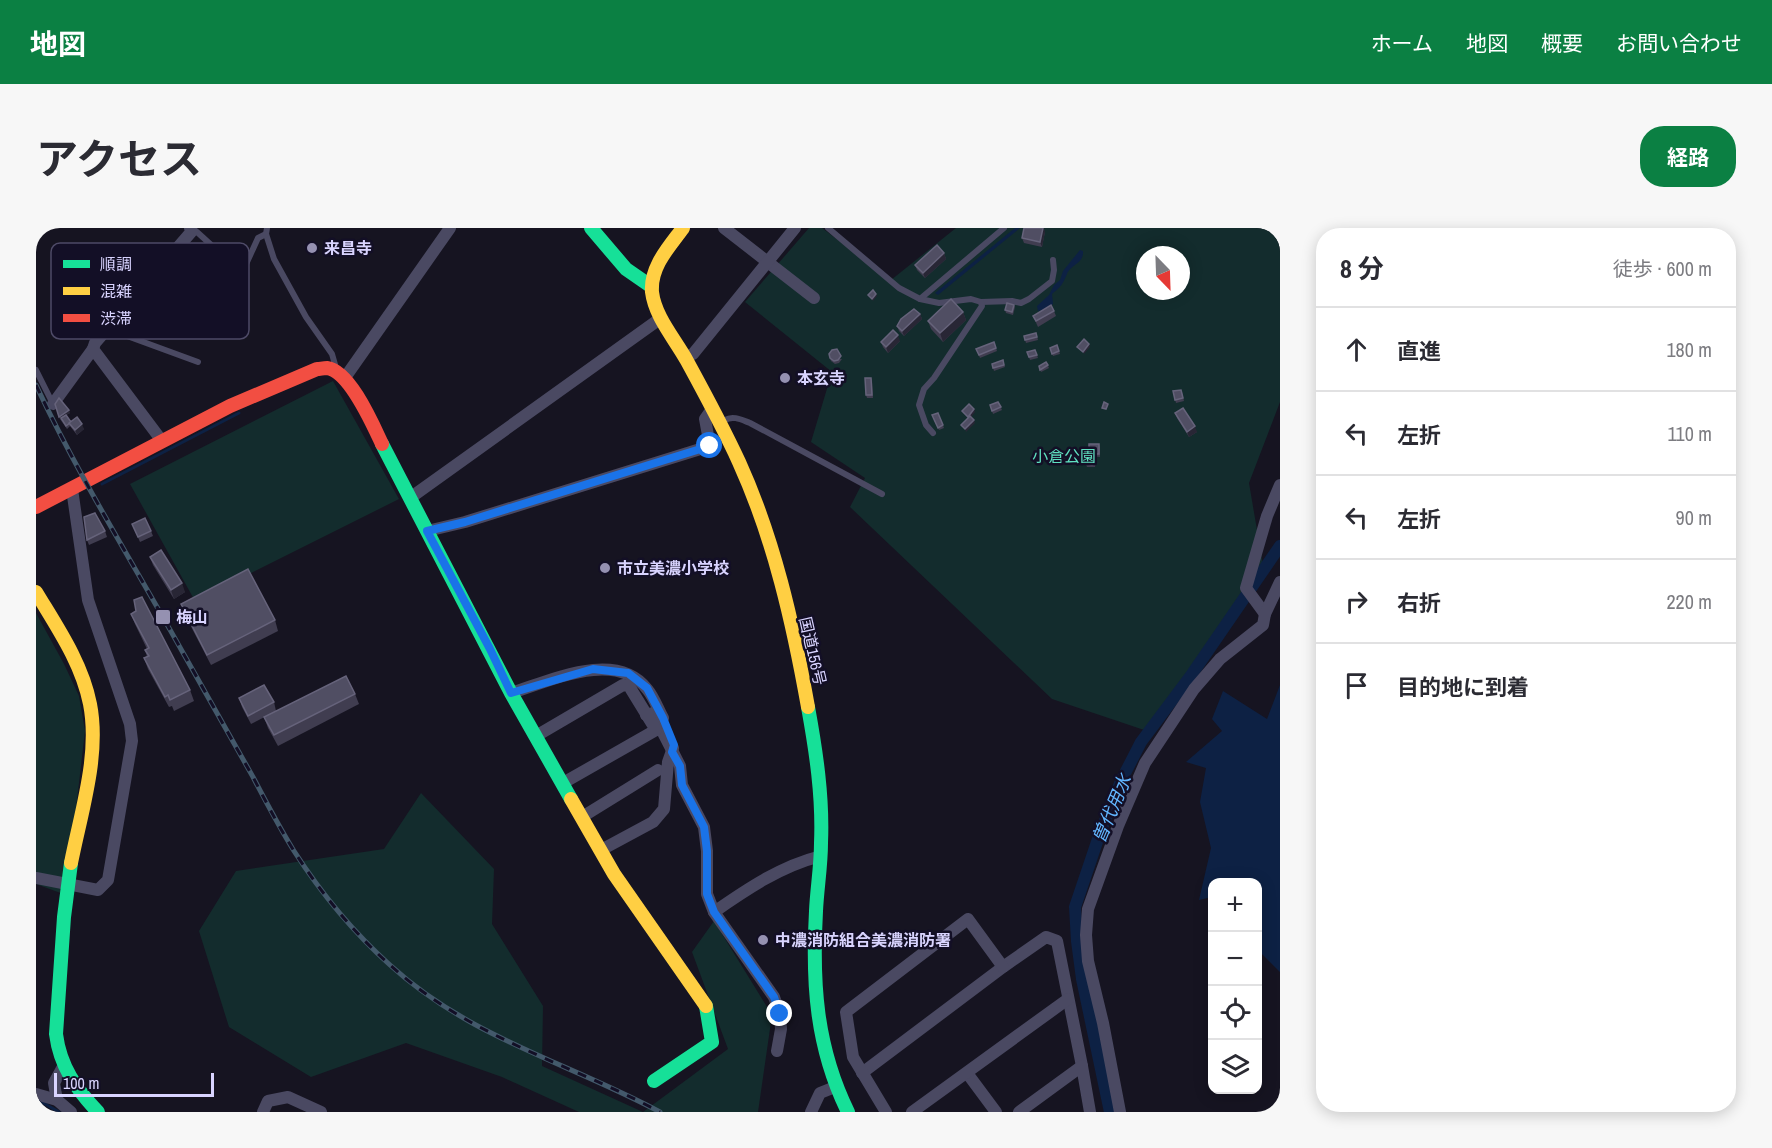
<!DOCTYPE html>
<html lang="ja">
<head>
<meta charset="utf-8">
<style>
  body { margin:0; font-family:"Archivo Narrow","Noto Sans JP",sans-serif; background:#f7f7f7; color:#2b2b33 }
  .controls { position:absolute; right:18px; bottom:18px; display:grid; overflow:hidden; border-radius:12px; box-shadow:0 3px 15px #0003 }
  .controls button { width:54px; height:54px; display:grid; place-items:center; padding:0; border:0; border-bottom:2px solid #e1e1e2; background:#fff; color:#2b2b33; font:30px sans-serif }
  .compass { position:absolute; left:1100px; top:18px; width:54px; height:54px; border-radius:50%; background:#fff; box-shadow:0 3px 15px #0003; rotate:157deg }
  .scale { position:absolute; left:18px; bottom:15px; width:160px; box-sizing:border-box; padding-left:6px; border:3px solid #d9d4ff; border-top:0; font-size:16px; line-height:21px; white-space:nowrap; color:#d9d4ff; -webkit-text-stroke:4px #130f26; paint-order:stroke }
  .stop { position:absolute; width:18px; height:18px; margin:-14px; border:4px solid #1a73e8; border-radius:50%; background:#fff }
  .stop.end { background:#1a73e8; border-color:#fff; box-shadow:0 2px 6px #0008 }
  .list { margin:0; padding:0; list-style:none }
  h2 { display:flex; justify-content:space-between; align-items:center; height:78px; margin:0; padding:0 24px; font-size:26px }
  h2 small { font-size:20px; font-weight:400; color:#7c7c81 }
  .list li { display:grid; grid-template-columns:39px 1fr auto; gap:18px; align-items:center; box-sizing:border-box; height:84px; padding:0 24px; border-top:2px solid #e1e1e2 }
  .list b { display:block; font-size:22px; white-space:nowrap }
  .list em { font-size:20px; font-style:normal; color:#7c7c81 }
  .icon { flex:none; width:33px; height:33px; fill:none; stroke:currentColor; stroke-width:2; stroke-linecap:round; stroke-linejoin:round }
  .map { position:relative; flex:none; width:1244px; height:884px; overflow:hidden; border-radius:24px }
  header { display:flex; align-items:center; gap:36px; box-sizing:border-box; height:84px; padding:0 30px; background:#0b8043; color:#fff }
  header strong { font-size:28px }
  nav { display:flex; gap:33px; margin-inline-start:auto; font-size:21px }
  .intro { display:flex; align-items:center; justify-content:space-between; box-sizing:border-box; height:144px; padding:0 36px }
  h1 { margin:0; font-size:42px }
  .button { padding:15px 27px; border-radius:24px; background:#0b8043; color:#fff; font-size:21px; font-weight:700 }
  main { display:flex; gap:36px; padding:0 36px }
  aside { flex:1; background:#fff; border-radius:24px; box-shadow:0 3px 15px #0003 }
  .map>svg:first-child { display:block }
  .green { fill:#132c2d; fill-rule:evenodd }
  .water { fill:#0d2144 }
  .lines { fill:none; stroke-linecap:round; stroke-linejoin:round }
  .stream { stroke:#0d2144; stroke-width:3 }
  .canal { stroke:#0d2144; stroke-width:12 }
  .lane { stroke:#4a4962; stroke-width:6 }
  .street { stroke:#4a4962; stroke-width:12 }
  .fast { stroke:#16e098; stroke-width:14 }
  .slow { stroke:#ffcf43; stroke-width:14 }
  .jam { stroke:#f24e42; stroke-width:14 }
  .rail-casing { stroke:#43596b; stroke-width:5 }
  .rail { stroke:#130f26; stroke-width:3; stroke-dasharray:9; stroke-linecap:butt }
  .wall { fill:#403d50 }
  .shaded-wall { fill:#282635 }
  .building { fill:#504e63; stroke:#66637b; stroke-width:1.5 }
  .route { stroke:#1a73e8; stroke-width:8 }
  .poi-dot { fill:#9591b1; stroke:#130f26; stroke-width:2 }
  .labels { text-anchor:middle; stroke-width:5; stroke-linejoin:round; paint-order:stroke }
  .poi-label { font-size:16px; font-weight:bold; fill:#d9d4ff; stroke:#130f26; text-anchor:start }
  .park-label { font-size:16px; fill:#5fe0c0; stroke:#130f26 }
  .street-label { font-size:16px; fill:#d9d4ff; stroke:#130f26 }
  .water-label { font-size:18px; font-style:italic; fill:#62b6ff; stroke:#130f26 }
  .key { fill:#130f26; stroke:#4e4a67; stroke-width:1.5 }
  .key-label { font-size:16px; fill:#d9d4ff }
</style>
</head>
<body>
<header>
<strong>地図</strong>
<nav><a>ホーム</a><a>地図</a><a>概要</a><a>お問い合わせ</a></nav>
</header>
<div class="intro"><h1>アクセス</h1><a class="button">経路</a></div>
<main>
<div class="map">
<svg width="1244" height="884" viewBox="0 0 1244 884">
  <rect width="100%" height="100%" fill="#161421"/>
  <g class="green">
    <path d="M773,0H786L855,52L920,0H1244V174L1213,255L1229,349L1117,505L1016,471L814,279L829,250L775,214L796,144L709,74ZM1109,27H1145V63H1109Z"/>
    <polygon points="297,153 363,271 159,373 94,256"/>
    <polygon points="0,385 28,436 43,468 49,503 30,667 0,656"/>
    <polygon points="385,565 458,641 456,696 507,778 506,838 607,884 692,821 656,724 678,693 736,787 722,884 543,884 466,849 370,815 275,849 193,799 163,703 200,643 348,621"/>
  </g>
  <g class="water">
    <polygon points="979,0 984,0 902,67 899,65"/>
    <path d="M1044,22L1047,23C1048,36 1035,36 1031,46C1026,57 1026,58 1016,66L1017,76L1013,80L1002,83L1001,78L1013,67L1018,57L1024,52L1027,43Z"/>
    <polygon points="1244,457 1244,744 1222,722 1222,654 1176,654 1176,669 1163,672 1175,620 1164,574 1170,540 1150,534 1186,503 1176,491 1187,463 1231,491"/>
  </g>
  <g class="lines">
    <g class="stream">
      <polyline points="66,256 203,185"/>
      <polyline points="4,873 23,884"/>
    </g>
    <polyline class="canal" points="1074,884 1046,751 1041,713 1039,679 1064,605 1085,553 1105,514 1156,446 1244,318"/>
    <g class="lane">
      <polyline points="231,0 230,6 238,31 270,89 296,126 300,140"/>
      <polyline points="792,0 863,60 884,71 968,0"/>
      <polyline points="156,3 161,4 206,45 222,10 230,6"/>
      <polyline points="884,71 903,75 935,71 945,74 976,73 985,75 993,71 1016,53 1018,42 1017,32"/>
      <polyline points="72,101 162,134"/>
      <polyline points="0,142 17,176"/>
      <path d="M689,192C697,187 706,192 714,195L846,266"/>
      <polyline points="897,205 890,197 883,177 888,161 898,150 946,78 945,74"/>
    </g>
    <g class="street">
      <polyline points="688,0 778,70"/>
      <polyline points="649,129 657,126 759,0"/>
      <polyline points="308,151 414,0"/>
      <polyline points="17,176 57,121"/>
      <polyline points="126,213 57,121 59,115 156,3 154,0"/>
      <polyline points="374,270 625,90"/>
      <polyline points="391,303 429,294 674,218 669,191 676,181"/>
      <polyline points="1229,386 1210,360 1231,288 1244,257"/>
      <path d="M475,465C514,453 580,421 611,461C618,469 622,481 627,490"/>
      <polyline points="610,487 617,485 644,538 646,557 668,599 671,623 671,666 678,684 738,769 744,786 745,801 741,823"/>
      <polyline points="500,508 587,457 593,458 620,502 527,555"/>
      <polyline points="546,589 622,542"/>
      <polyline points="565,622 617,594 628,581 632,534 637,520"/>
      <polyline points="0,650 62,662 72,652 96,513 94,496 52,372 36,261"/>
      <path d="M678,684C711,661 745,638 785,628"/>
      <polyline points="826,845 967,739 1010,709 1021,713 1046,838"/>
      <polyline points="931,845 960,884"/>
      <polyline points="0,866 21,872 35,884"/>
      <polyline points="21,872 18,855 28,837"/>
      <polyline points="227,884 232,873 252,869 285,884"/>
      <polyline points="775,884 784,865 799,859"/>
      <polyline points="850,884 817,829 810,784 932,691 967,739"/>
      <polyline points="876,884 1032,771"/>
      <polyline points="983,884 1046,838 1054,884"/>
      <polyline points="1084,884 1067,795 1052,733 1050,707 1052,681 1082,598 1109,535 1158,461 1184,431 1227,397 1229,386 1244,354"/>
    </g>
    <g class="fast">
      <polyline points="555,0 590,41 616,59"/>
      <polyline points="346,216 475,465 535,571"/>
      <path d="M772,479C780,523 787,569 785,615C785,638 781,661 780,683C776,755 780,819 812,884"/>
      <path d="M35,635L28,689L20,806C24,838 40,861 62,884"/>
      <polyline points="618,853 676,814 670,778"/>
    </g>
    <g class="slow">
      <path d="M647,0C633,19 614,39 616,64C619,89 639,111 651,133C669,166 687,199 703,234C738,311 757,395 772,479"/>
      <path d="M0,364C21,399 46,435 54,476C64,527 45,584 35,635"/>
      <polyline points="535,571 578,646 670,778"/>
    </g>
    <path class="jam" d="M0,279L194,178L281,141C284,141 287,140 291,140C314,143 337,197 346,216"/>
    <defs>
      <path id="rail" d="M0,157C43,249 97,335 146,423C170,465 193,507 217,549C230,574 243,599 258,623C285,665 317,704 354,737C434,810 531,834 624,884"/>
    </defs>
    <use href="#rail" class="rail-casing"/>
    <use href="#rail" class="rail"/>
  </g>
  <g class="wall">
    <polygon points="1009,4 1006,19 988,15 986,10"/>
    <polygon points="908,25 910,31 889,50 881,42 879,37"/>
    <polygon points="978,77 979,79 977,87 970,85 969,82"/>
    <polygon points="1018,83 1020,88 1002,99 997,88"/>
    <polygon points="927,84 930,92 907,114 895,101 892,93"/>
    <polygon points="884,86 886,91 868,108 863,103 861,98"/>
    <polygon points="988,108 1001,108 1002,112 990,115"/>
    <polygon points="864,113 852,125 847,119 845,114"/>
    <polygon points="958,114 961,123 944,130 940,121"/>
    <polygon points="1021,117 1024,126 1017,128 1014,120"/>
    <polygon points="999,122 1002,130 994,132 991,124"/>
    <polygon points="794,130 806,131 803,135 799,136 795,133"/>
    <polygon points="967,132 969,139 958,143 956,136"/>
    <polygon points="1010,134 1013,140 1005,144 1003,138"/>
    <polygon points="835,150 836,152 837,170 831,170 830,167"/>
    <polygon points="1137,163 1146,164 1148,173 1140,175"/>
    <polygon points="962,174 966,182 957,186 954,177"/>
    <polygon points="19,176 34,185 30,187 35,193 48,201 41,207 34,198 31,201 24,191"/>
    <polygon points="902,185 908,200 903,202 896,187"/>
    <polygon points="1139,185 1161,204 1153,209 1141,190"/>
    <polygon points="1063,216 1064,219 1064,229 1054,228 1053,226"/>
    <polygon points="1059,230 1060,233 1059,239 1051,239 1050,236"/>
    <polygon points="96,296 115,303 117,308 104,314"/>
    <polygon points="69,303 71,309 53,317 51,312"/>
    <polygon points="114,329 149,364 138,371 117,337"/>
    <polygon points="145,376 239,392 242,403 175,437 149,387"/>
    <polygon points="95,386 154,462 158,473 138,483 136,478 133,479 112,441 108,430 111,429 109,422 111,421 99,396"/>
    <polygon points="319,466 323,476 242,518 232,500 228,489"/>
    <polygon points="203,470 238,474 240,483 215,496 206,479"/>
  </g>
  <g class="shaded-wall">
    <polygon points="1007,0 1008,0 1009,4 1006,19 1004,14"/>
    <polygon points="908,25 910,31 889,50 887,45"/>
    <polygon points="840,66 841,68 837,73 836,71"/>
    <polygon points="927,84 930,92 907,114 904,105"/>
    <polygon points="884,86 886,91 868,108 866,103"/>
    <polygon points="862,107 864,113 852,125 850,119"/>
    <polygon points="1053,116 1054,119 1048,126 1047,124"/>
    <polygon points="938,181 939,184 933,192 932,189"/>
    <polygon points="33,182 34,185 24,191 23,189"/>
    <polygon points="938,192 939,195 930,204 929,201"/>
    <polygon points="46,196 48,201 41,207 39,202"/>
    <polygon points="1159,198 1161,204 1153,209 1151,204"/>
    <polygon points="146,355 149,364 138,371 135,362"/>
  </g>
  <g class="building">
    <polygon points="988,0 1007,0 1004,14 986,10"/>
    <polygon points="901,17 908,25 887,45 879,37"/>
    <polygon points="837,62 840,66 836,71 832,67"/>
    <polygon points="915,71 927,84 904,105 892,93"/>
    <polygon points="971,75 978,77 976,84 969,82"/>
    <polygon points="1015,77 1018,83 1000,93 997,88"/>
    <polygon points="878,81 884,86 866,103 861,98 865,91"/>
    <polygon points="857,102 862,107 850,119 845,114"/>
    <polygon points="1000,105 1001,109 989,112 988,108"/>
    <polygon points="1048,111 1053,116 1047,124 1041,119"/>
    <polygon points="958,114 960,120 943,127 940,121"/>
    <polygon points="1021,117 1023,123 1016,126 1014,120"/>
    <polygon points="801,121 805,128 802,132 798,133 794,130 793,126 796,122"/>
    <polygon points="999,122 1001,127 993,129 991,124"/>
    <polygon points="967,132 968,137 957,140 956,136"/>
    <polygon points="1010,134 1012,137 1004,142 1003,138"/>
    <polygon points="829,150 835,150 836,167 830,167"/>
    <polygon points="1145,162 1147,170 1139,172 1137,163"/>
    <polygon points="23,170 33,182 23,189 19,176"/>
    <polygon points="962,174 965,179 956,183 954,177"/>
    <polygon points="1068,174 1072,176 1070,181 1066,180"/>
    <polygon points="933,176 938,181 932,189 926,183"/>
    <polygon points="1147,180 1159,198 1151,204 1139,185"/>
    <polygon points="902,185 907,197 902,200 896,187"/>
    <polygon points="30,187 35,194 30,198 25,190"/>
    <polygon points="934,188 938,192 929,201 925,197"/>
    <polygon points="41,189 46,196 39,202 33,195"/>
    <rect x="1053" y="216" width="10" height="10"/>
    <polygon points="1051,229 1059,230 1058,237 1050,236"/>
    <polygon points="59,285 69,303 51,312 48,289"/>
    <polygon points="109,290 115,303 102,309 96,296"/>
    <polygon points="125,322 146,355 135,362 114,329"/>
    <polygon points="212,341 239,392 171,427 145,376"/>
    <polygon points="106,369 154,462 134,472 132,467 129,469 108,430 113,428 109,422 113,420 95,386 100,383 98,372"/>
    <polygon points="310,448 319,466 238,507 228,489"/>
    <polygon points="228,457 238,474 212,488 203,470"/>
  </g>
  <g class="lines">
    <polyline class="route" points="674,218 429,294 391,303 454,421 475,465 557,441 592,445 611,460 627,490 638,517 636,524 644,538 646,557 668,599 671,623 671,666 678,684 738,769 744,786"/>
  </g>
  <g class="poi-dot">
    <circle cx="276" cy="20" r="6"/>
    <circle cx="749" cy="150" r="6"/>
    <circle cx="569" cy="340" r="6"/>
    <rect x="119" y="381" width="16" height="16" rx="3"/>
    <circle cx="727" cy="712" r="6"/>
  </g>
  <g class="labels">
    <g class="poi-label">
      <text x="288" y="26">来昌寺</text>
      <text x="761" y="156">本玄寺</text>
      <text x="581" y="346">市立美濃小学校</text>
      <text x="140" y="395">梅山</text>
      <text x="739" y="718">中濃消防組合美濃消防署</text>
    </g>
    <g class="park-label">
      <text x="1028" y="234">小倉公園</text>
    </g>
    <g class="street-label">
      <text transform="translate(777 423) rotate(77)" y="6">国道156号</text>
    </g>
    <g class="water-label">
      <text transform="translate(1076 581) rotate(-67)" y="6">曽代用水</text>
    </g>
  </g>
  <rect x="15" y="15" width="198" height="96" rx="9" class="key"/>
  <rect x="27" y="32" width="27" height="8" fill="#16e098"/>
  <rect x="27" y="59" width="27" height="8" fill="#ffcf43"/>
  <rect x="27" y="86" width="27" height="8" fill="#f24e42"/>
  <g class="key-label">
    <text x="64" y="42">順調</text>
    <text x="64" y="69">混雑</text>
    <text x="64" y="96">渋滞</text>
  </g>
</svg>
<div class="controls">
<button>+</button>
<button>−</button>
<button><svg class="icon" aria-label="locate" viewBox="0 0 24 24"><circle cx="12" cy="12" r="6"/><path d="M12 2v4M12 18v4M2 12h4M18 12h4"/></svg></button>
<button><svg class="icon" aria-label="layers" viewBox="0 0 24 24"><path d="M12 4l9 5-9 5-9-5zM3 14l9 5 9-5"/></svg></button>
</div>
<svg class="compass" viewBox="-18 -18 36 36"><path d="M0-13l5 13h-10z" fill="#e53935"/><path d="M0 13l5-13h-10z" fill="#7c7c81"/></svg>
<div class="scale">100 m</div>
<div class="stop" style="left:674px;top:218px"></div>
<div class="stop end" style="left:744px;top:786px"></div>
</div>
<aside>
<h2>8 分<small>徒歩 · 600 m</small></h2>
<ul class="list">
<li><svg class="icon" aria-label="ahead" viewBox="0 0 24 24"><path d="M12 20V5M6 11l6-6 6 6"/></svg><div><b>直進</b></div><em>180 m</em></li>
<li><svg class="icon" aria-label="left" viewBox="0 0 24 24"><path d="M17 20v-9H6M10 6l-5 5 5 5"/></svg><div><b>左折</b></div><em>110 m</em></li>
<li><svg class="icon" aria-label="left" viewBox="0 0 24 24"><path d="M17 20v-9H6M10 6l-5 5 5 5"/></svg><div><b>左折</b></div><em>90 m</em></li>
<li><svg class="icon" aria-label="right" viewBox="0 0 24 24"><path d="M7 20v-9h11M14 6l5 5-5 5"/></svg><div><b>右折</b></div><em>220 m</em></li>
<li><svg class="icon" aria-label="arrive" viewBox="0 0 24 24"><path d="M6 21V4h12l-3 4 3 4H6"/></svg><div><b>目的地に到着</b></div></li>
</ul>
</aside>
</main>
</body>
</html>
